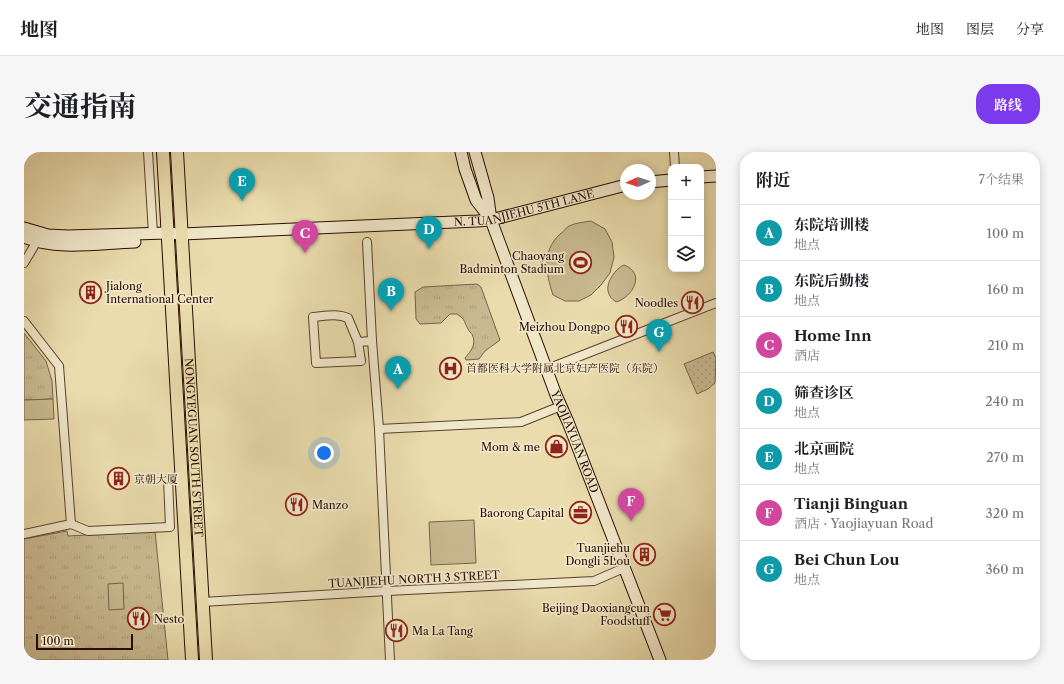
<!DOCTYPE html>
<html lang="zh">
<head>
<meta charset="utf-8">
<style>
  body { margin:0; font-family:"Libre Caslon Text","Noto Serif SC",serif; background:#f6f6f6; color:#202124 }
  .controls { position:absolute; right:12px; top:12px; display:grid; overflow:hidden; border-radius:8px; box-shadow:0 2px 10px #0003 }
  .controls button { width:36px; height:36px; display:grid; place-items:center; padding:0; border:0; border-bottom:1px solid #e0e0e0; background:#fff; color:#202124; font:20px sans-serif }
  .compass { position:absolute; left:596px; top:12px; width:36px; height:36px; border-radius:50%; background:#fff; box-shadow:0 2px 10px #0003; rotate:267deg }
  .scale { position:absolute; left:12px; bottom:10px; width:97px; box-sizing:border-box; padding-left:4px; border:2px solid #280d02; border-top:0; font-size:11px; line-height:14px; white-space:nowrap; color:#280d02; -webkit-text-stroke:3px #f1e8ca; paint-order:stroke }
  .you { position:absolute; left:300px; top:301px; width:14px; height:14px; margin:-10px; border:3px solid #fff; border-radius:50%; background:#1a73e8; box-shadow:0 0 0 6px #1a73e833 }
  .badge { display:grid; place-items:center; width:26px; height:26px; border-radius:50%; background:#7c3aed; color:#fff; font-size:13px; font-weight:700 }
  .pin { position:absolute; translate:-50% -33px; filter:drop-shadow(0 1px 2px #0008) }
  .pin::after { content:''; position:absolute; top:21px; width:14px; height:12px; background:inherit; clip-path:polygon(0 0,100% 0,50% 100%) }
  .list { margin:0; padding:0; list-style:none }
  h2 { display:flex; justify-content:space-between; align-items:center; height:52px; margin:0; padding:0 16px; font-size:17px }
  h2 small { font-size:13px; font-weight:400; color:#757577 }
  .list li { display:grid; grid-template-columns:26px 1fr auto; gap:12px; align-items:center; box-sizing:border-box; height:56px; padding:0 16px; border-top:1px solid #e0e0e0 }
  .list b { display:block; font-size:15px; white-space:nowrap }
  .list p { margin:0; font-size:13px; white-space:nowrap; color:#757577 }
  .list em { font-size:13px; font-style:normal; color:#757577 }
  .icon { flex:none; width:22px; height:22px; fill:none; stroke:currentColor; stroke-width:2; stroke-linecap:round; stroke-linejoin:round }
  .map { position:relative; flex:none; width:692px; height:508px; overflow:hidden; border-radius:16px }
  header { display:flex; align-items:center; gap:24px; box-sizing:border-box; height:56px; padding:0 20px; background:#fff; border-bottom:1px solid #e0e0e0 }
  header strong { font-size:19px }
  nav { display:flex; gap:22px; margin-inline-start:auto; font-size:14px }
  .intro { display:flex; align-items:center; justify-content:space-between; box-sizing:border-box; height:96px; padding:0 24px }
  h1 { margin:0; font-size:28px }
  .button { padding:10px 18px; border-radius:16px; background:#7c3aed; color:#fff; font-size:14px; font-weight:700 }
  main { display:flex; gap:24px; padding:0 24px }
  aside { flex:1; background:#fff; border-radius:16px; box-shadow:0 2px 10px #0003 }
  .map>svg:first-child { display:block }
  .grass { fill:url(#grass-tufts); stroke:#786349 }
  .park { fill:url(#park-dots); stroke:#786349 }
  .pitch { fill:#c9b990; stroke:#786349 }
  .lines { fill:none; stroke-linecap:round; stroke-linejoin:round }
  .street-casing { stroke:#58412d; stroke-width:10 }
  .secondary-casing { stroke:#280d02; stroke-width:13 }
  .primary-casing { stroke:#280d02; stroke-width:14 }
  .street { stroke:#f1e8ca; stroke-width:8 }
  .secondary { stroke:#f1e8ca; stroke-width:11 }
  .primary { stroke:#eadcad; stroke-width:12 }
  .labels { text-anchor:middle; stroke-width:3.5; stroke-linejoin:round; paint-order:stroke }
  .street-label { font-size:11px; fill:#280d02; stroke:#f1e8ca }
  .poi-label { font-size:11px; fill:#280d02; stroke:#f1e8ca; text-anchor:end }
</style>
</head>
<body>
<header>
<strong>地图</strong>
<nav><a>地图</a><a>图层</a><a>分享</a></nav>
</header>
<div class="intro"><h1>交通指南</h1><a class="button">路线</a></div>
<main>
<div class="map">
<svg width="692" height="508" viewBox="0 0 692 508">
  <defs>
    <pattern id="grass-tufts" width="24" height="20" patternUnits="userSpaceOnUse"><rect width="24" height="20" fill="#c9b990"/><path d="M3 7l-1-3M5 7V3M7 7l1-3M15 17l-1-3M17 17v-4M19 17l1-3" fill="none" stroke="#ad9e7b"/></pattern>
    <pattern id="park-dots" width="8" height="8" patternUnits="userSpaceOnUse"><rect width="8" height="8" fill="#c9b990"/><path d="M2 2h.1M6 6h.1" fill="none" stroke="#ad9e7b" stroke-width="1.8" stroke-linecap="round"/></pattern>
  </defs>
  <rect width="100%" height="100%" fill="#eadcad"/>
  <filter id="stains"><feTurbulence type="fractalNoise" baseFrequency=".005" numOctaves="4"/><feColorMatrix values="0 0 0 0 .2 0 0 0 0 .09 0 0 0 0 .02 0 0 0 .5 -.17"/></filter>
  <radialGradient id="worn" r=".72"><stop offset=".6" stop-color="#630" stop-opacity="0"/><stop offset="1" stop-color="#630" stop-opacity=".3"/></radialGradient>
  <g class="grass">
    <path d="M453,132L457,135L476,188L461,199L455,207L442,208L441,206C447,199 453,192 448,182C448,182 444,178 444,177C439,169 443,169 433,162H426L417,171L396,172L392,167L391,140L399,135Z"/>
    <polygon points="0,181 22,209 28,229 29,247 0,248"/>
    <polygon points="43,379 44,384 131,379 144,508 0,508 0,387"/>
  </g>
  <polygon class="park" points="689,200 692,206 691,231 684,237 673,242 660,212"/>
  <g class="pitch">
    <path d="M567,69L581,77L588,90L590,105L586,121L577,133L567,143L555,149H541L529,143C522,121 517,100 536,82C539,80 542,76 545,74C551,71 560,70 567,69Z"/>
    <path d="M600,113C622,121 609,145 592,150C588,147 585,144 584,139C582,130 592,116 600,113Z"/>
    <polygon points="29,247 30,267 0,268 0,248"/>
    <polygon points="450,368 452,411 407,413 405,370"/>
    <polygon points="99,431 100,457 85,458 84,432"/>
  </g>
  <g class="lines">
    <defs>
      <g id="street">
        <polyline points="124,0 129,82"/>
        <polyline points="650,0 651,15"/>
        <polyline points="343,90 348,189"/>
        <polyline points="0,111 13,89"/>
        <polyline points="0,169 35,214 47,372 0,382"/>
        <path d="M334,190L337,209L292,211L289,165C301,164 313,161 324,166L334,190L348,189L355,277L366,508"/>
        <polyline points="523,217 692,151"/>
        <polyline points="355,277 497,270 537,254"/>
        <polyline points="47,372 64,379 146,375 144,327 157,324"/>
        <polyline points="179,450 363,439 570,429 600,416"/>
      </g>
      <g id="secondary">
        <polyline points="437,0 441,17 452,48 466,66"/>
        <path id="s1" d="M451,0L464,46L467,68L532,243L544,270L636,508"/>
        <polyline points="677,25 692,24"/>
        <polyline points="626,30 647,28"/>
        <path id="s2" d="M0,76L24,83L44,84L143,81L158,82L453,69L467,68L602,33"/>
        <path d="M0,85C34,99 75,91 111,90"/>
      </g>
      <g id="primary">
        <polyline points="139,0 168,508"/>
        <path id="s3" d="M153,0L182,508"/>
      </g>
    </defs>
    <use href="#street" class="street-casing"/>
    <use href="#secondary" class="secondary-casing"/>
    <use href="#primary" class="primary-casing"/>
    <use href="#street" class="street"/>
    <use href="#secondary" class="secondary"/>
    <use href="#primary" class="primary"/>
  </g>
  <defs>
    <symbol id="stadium-ring" viewBox="-11 -11 22 22"><circle r="9.5" fill="#f1e8ca" stroke="#8f2418" stroke-width="1.5"/><path d="M0-5a6.5 5 0 1 0 0 10a6.5 5 0 1 0 0-10ZM-3.5-1.8h7v3.6h-7Z" fill="#8f2418"/></symbol>
    <symbol id="building-ring" viewBox="-11 -11 22 22"><circle r="9.5" fill="#f1e8ca" stroke="#8f2418" stroke-width="1.5"/><path d="M-4-6H4V6H1V3H-1V6H-4ZM-2.5-4.3h1.7v1.8h-1.7ZM.8-4.3h1.7v1.8H.8ZM-2.5-1h1.7V.8h-1.7ZM.8-1h1.7V.8H.8Z" fill="#8f2418"/></symbol>
    <symbol id="restaurant-ring" viewBox="-11 -11 22 22"><circle r="9.5" fill="#f1e8ca" stroke="#8f2418" stroke-width="1.5"/><path d="M-5-6h1v4h1v-4h1v4h1v-4h1v5L-1.5 .5V6h-2V.5L-5-1ZM5-6V6H3V1.5H1.5Q1.5-4 5-6Z" fill="#8f2418"/></symbol>
    <symbol id="hospital-ring" viewBox="-11 -11 22 22"><circle r="9.5" fill="#f1e8ca" stroke="#8f2418" stroke-width="1.5"/><path d="M-5-5h3v3.5h4V-5h3V5h-3V1.5h-4V5h-3Z" fill="#8f2418"/></symbol>
    <symbol id="shop-ring" viewBox="-11 -11 22 22"><circle r="9.5" fill="#f1e8ca" stroke="#8f2418" stroke-width="1.5"/><path d="M-5-2.5h2.3a2.7 3.5 0 0 1 5.4 0H5L5.5 6h-11ZM-1.5-2.5h3a1.5 2.3 0 0 0-3 0Z" fill="#8f2418"/></symbol>
    <symbol id="office-ring" viewBox="-11 -11 22 22"><circle r="9.5" fill="#f1e8ca" stroke="#8f2418" stroke-width="1.5"/><path d="M-6-3h4V-5.5h4V-3h4V5H-6ZM-1-4.5V-3h2v-1.5ZM-6 0V1H6V0Z" fill="#8f2418"/></symbol>
    <symbol id="supermarket-ring" viewBox="-11 -11 22 22"><circle r="9.5" fill="#f1e8ca" stroke="#8f2418" stroke-width="1.5"/><path d="M-6-5.5h2.5l.6 2H6L4.5 2H-2.5L-4.4-4H-6ZM-1.5 3.2a1.3 1.3 0 1 0 .1 0ZM3 3.2a1.3 1.3 0 1 0 .1 0Z" fill="#8f2418"/></symbol>
  </defs>
  <g fill-rule="evenodd">
    <use href="#stadium-ring" x="544" y="98" width="25" height="25"/>
    <use href="#building-ring" x="54" y="128" width="25" height="25"/>
    <use href="#restaurant-ring" x="656" y="138" width="25" height="25"/>
    <use href="#restaurant-ring" x="590" y="162" width="25" height="25"/>
    <use href="#hospital-ring" x="414" y="204" width="25" height="25"/>
    <use href="#shop-ring" x="520" y="282" width="25" height="25"/>
    <use href="#building-ring" x="82" y="314" width="25" height="25"/>
    <use href="#restaurant-ring" x="260" y="340" width="25" height="25"/>
    <use href="#office-ring" x="544" y="348" width="25" height="25"/>
    <use href="#building-ring" x="608" y="390" width="25" height="25"/>
    <use href="#supermarket-ring" x="628" y="450" width="25" height="25"/>
    <use href="#restaurant-ring" x="102" y="454" width="25" height="25"/>
    <use href="#restaurant-ring" x="360" y="466" width="25" height="25"/>
  </g>
  <g class="labels">
    <g class="street-label">
      <text dy="4" stroke="none"><textPath href="#s2" startOffset="503">N. TUANJIEHU 5TH LANE</textPath></text>
      <text dy="4" stroke="none"><textPath href="#s1" startOffset="307">YAOJIAYUAN ROAD</textPath></text>
      <text dy="4" stroke="none"><textPath href="#s3" startOffset="296">NONGYEGUAN SOUTH STREET</textPath></text>
      <text transform="translate(390 427) rotate(-3)" y="4">TUANJIEHU NORTH 3 STREET</text>
    </g>
    <g class="poi-label">
      <text x="540" y="108">Chaoyang<tspan x="540" dy="13">Badminton Stadium</tspan></text>
      <text x="82" y="138" text-anchor="start">Jialong<tspan x="82" dy="13">International Center</tspan></text>
      <text x="654" y="155">Noodles</text>
      <text x="586" y="179">Meizhou Dongpo</text>
      <text x="442" y="220" text-anchor="start">首都医科大学附属北京妇产医院（东院）</text>
      <text x="516" y="299">Mom &amp; me</text>
      <text x="110" y="331" text-anchor="start">京朝大厦</text>
      <text x="288" y="357" text-anchor="start">Manzo</text>
      <text x="540" y="365">Baorong Capital</text>
      <text x="606" y="400">Tuanjiehu<tspan x="606" dy="13">Dongli 5Lou</tspan></text>
      <text x="626" y="460">Beijing Daoxiangcun<tspan x="626" dy="13">Foodstuff</tspan></text>
      <text x="130" y="471" text-anchor="start">Nesto</text>
      <text x="388" y="483" text-anchor="start">Ma La Tang</text>
    </g>
  </g>
  <rect width="100%" height="100%" filter="url(#stains)"/>
  <rect width="100%" height="100%" fill="url(#worn)"/>
</svg>
<div class="controls">
<button>+</button>
<button>−</button>
<button><svg class="icon" aria-label="layers" viewBox="0 0 24 24"><path d="M12 4l9 5-9 5-9-5zM3 14l9 5 9-5"/></svg></button>
</div>
<svg class="compass" viewBox="-18 -18 36 36"><path d="M0-13l5 13h-10z" fill="#e53935"/><path d="M0 13l5-13h-10z" fill="#757577"/></svg>
<div class="scale">100 m</div>
<div class="you"></div>
<div class="pin badge" style="left:374px;top:237px;background:#0f9aa8">A</div>
<div class="pin badge" style="left:367px;top:159px;background:#0f9aa8">B</div>
<div class="pin badge" style="left:281px;top:101px;background:#d1479c">C</div>
<div class="pin badge" style="left:405px;top:97px;background:#0f9aa8">D</div>
<div class="pin badge" style="left:218px;top:49px;background:#0f9aa8">E</div>
<div class="pin badge" style="left:607px;top:369px;background:#d1479c">F</div>
<div class="pin badge" style="left:635px;top:200px;background:#0f9aa8">G</div>
</div>
<aside>
<h2>附近<small>7个结果</small></h2>
<ul class="list">
<li><span class="badge" style="background:#0f9aa8">A</span><div><b>东院培训楼</b><p>地点</p></div><em>100 m</em></li>
<li><span class="badge" style="background:#0f9aa8">B</span><div><b>东院后勤楼</b><p>地点</p></div><em>160 m</em></li>
<li><span class="badge" style="background:#d1479c">C</span><div><b>Home Inn</b><p>酒店</p></div><em>210 m</em></li>
<li><span class="badge" style="background:#0f9aa8">D</span><div><b>筛查诊区</b><p>地点</p></div><em>240 m</em></li>
<li><span class="badge" style="background:#0f9aa8">E</span><div><b>北京画院</b><p>地点</p></div><em>270 m</em></li>
<li><span class="badge" style="background:#d1479c">F</span><div><b>Tianji Binguan</b><p>酒店 · Yaojiayuan Road</p></div><em>320 m</em></li>
<li><span class="badge" style="background:#0f9aa8">G</span><div><b>Bei Chun Lou</b><p>地点</p></div><em>360 m</em></li>
</ul>
</aside>
</main>
</body>
</html>
